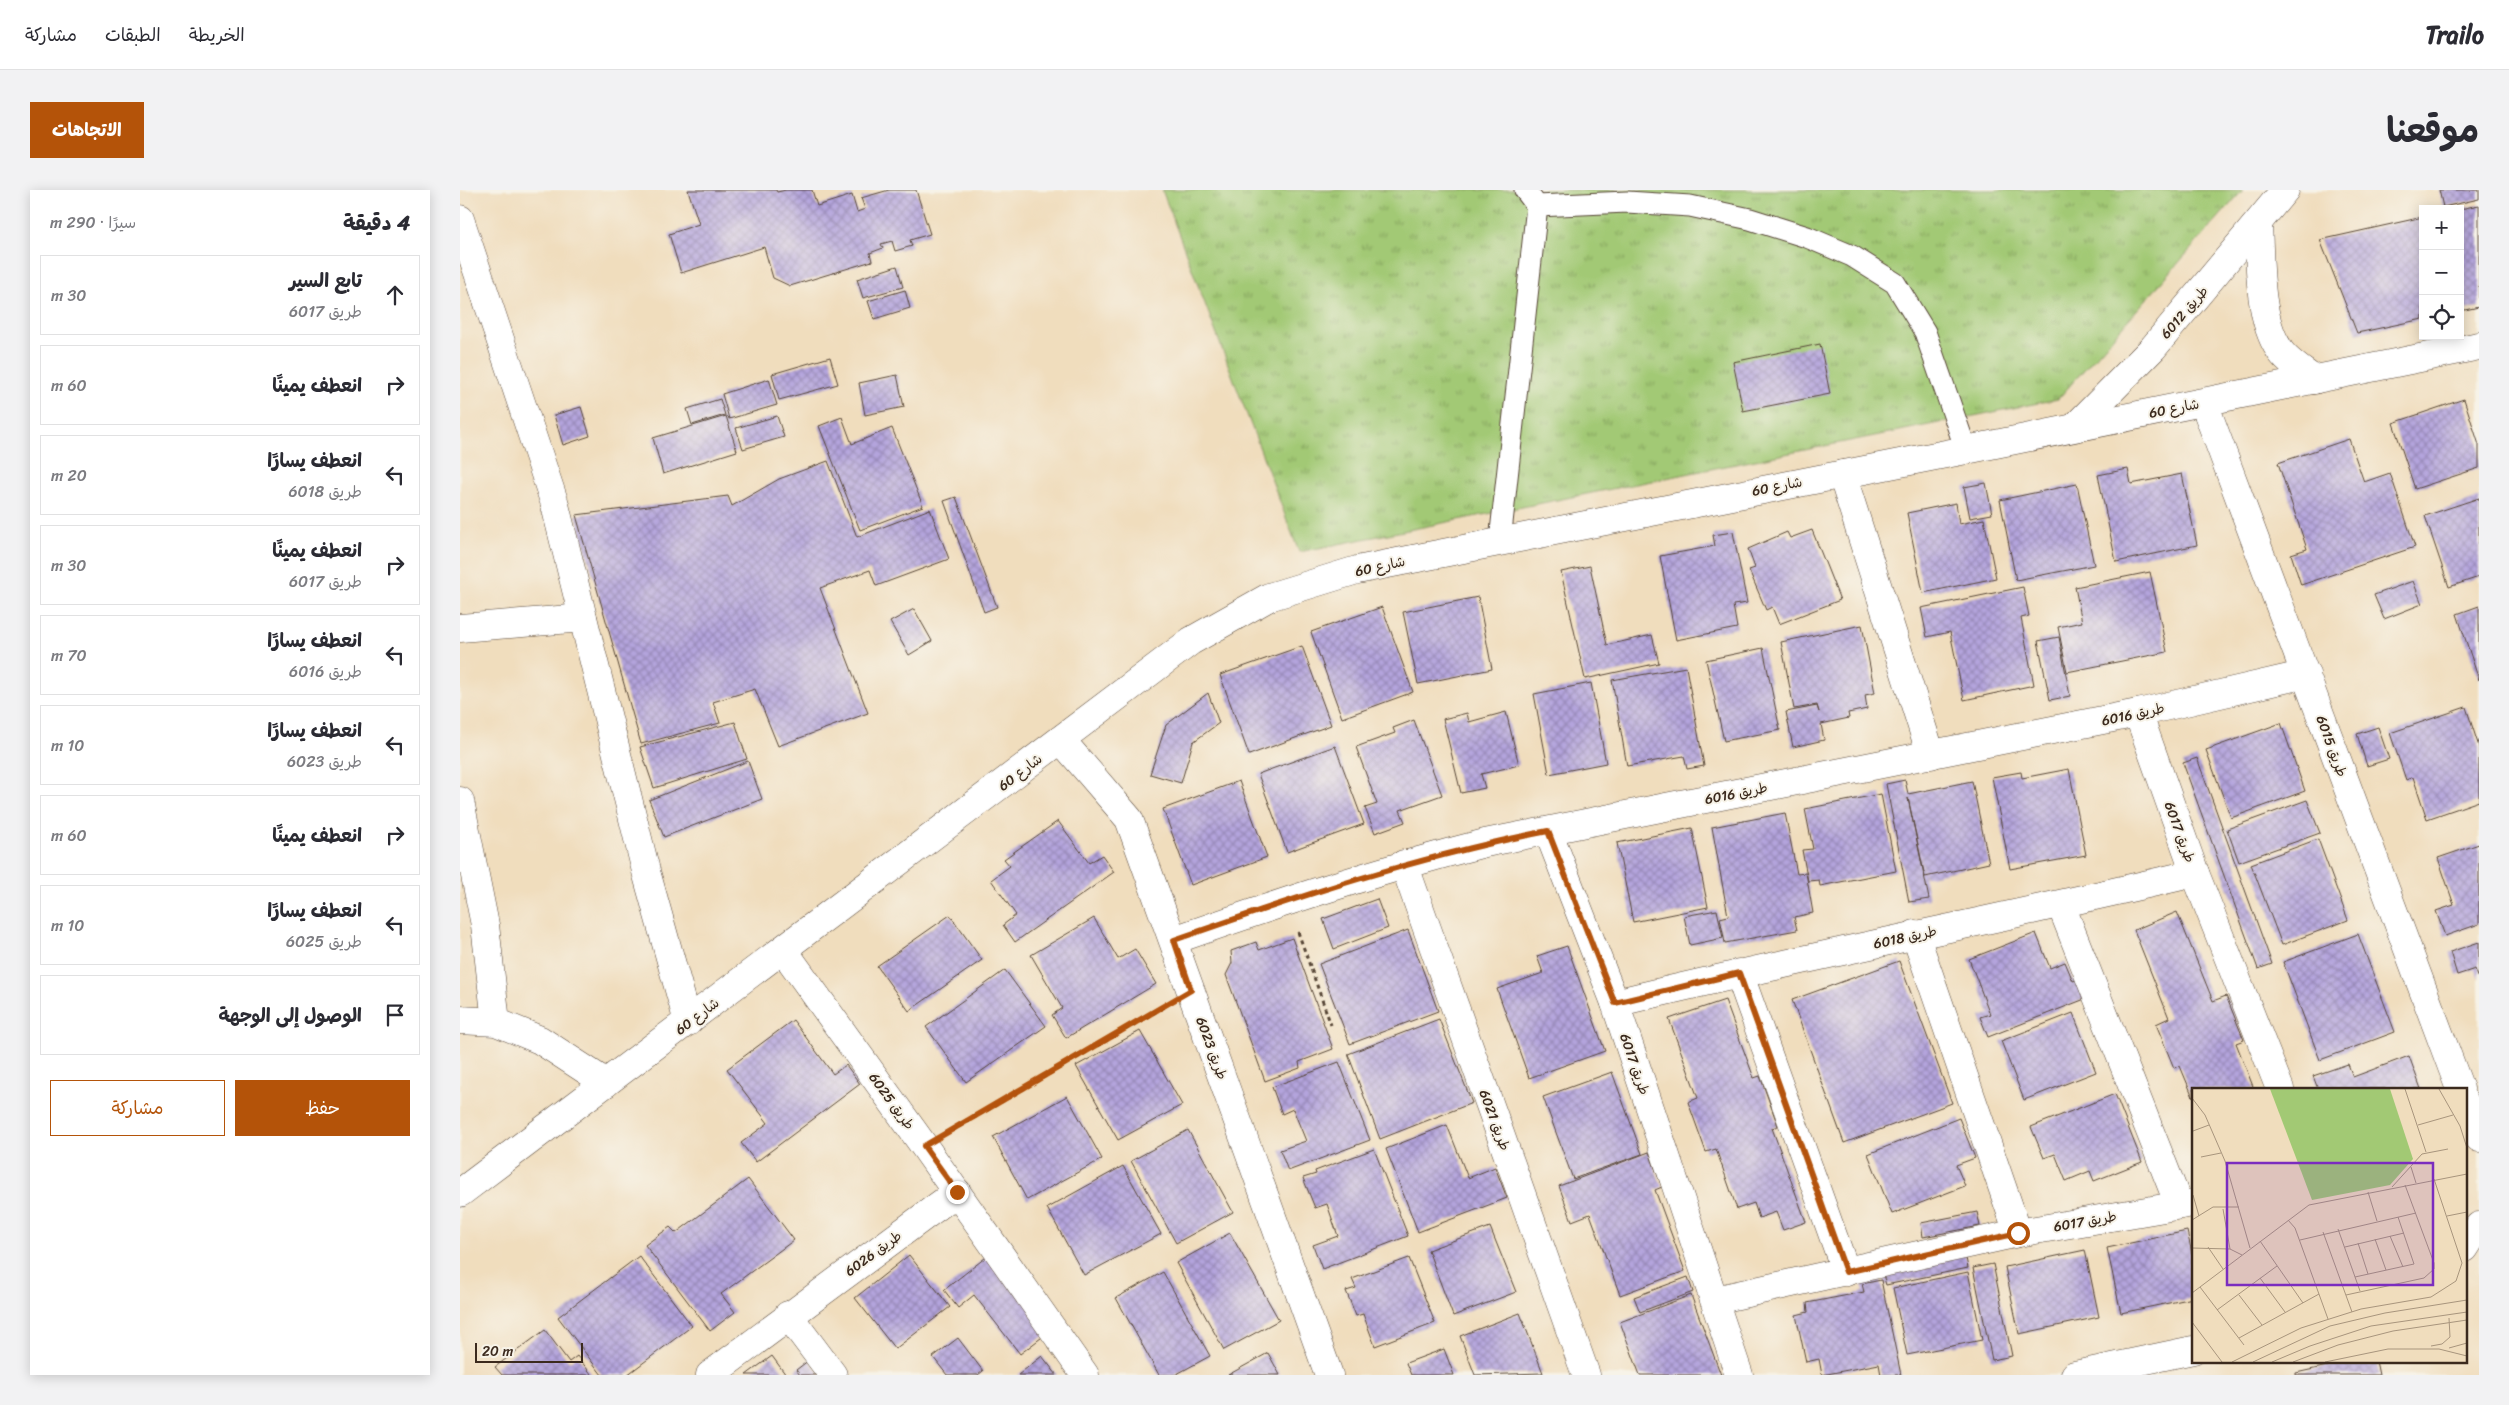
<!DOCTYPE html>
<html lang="ar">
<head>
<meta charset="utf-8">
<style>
  body { margin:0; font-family:Sriracha,"Playpen Sans Arabic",sans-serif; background:#f2f2f3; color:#2b2b33; direction:rtl }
  .controls { position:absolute; right:15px; top:15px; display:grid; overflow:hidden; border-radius:0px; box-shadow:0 2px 12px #0003 }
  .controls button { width:45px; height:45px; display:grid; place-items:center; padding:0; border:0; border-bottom:1px solid #e1e1e2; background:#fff; color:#2b2b33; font:25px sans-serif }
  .scale { position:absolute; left:15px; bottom:12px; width:108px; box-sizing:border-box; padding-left:5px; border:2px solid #3b2a1e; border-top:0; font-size:14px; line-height:18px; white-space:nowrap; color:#3b2a1e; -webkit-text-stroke:4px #f7f3e8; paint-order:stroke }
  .stop { position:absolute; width:15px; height:15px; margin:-11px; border:4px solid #b45309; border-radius:50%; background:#fff }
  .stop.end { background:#b45309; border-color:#fff; box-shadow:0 1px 5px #0008 }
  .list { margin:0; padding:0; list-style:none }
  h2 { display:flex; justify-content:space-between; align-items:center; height:65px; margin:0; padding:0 20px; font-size:21px }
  h2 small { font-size:16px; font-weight:400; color:#7c7c81 }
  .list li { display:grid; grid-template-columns:32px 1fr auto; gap:15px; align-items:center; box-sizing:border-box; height:80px; margin:0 10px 10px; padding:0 10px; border:1px solid #e1e1e2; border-radius:0px }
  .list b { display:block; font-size:19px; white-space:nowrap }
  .list p { margin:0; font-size:16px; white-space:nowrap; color:#7c7c81 }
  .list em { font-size:16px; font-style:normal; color:#7c7c81 }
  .actions { display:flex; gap:10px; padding:15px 20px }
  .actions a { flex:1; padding:11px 0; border:1px solid #b45309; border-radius:0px; text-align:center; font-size:18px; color:#b45309 }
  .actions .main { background:#b45309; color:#fff }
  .icon { flex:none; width:28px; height:28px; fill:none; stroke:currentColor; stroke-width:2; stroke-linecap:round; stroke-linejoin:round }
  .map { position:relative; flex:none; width:2019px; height:1185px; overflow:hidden; direction:ltr; border-radius:0px }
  header { display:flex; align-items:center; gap:30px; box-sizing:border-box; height:70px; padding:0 25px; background:#fff; border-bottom:1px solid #e1e1e2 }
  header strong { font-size:24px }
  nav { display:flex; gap:28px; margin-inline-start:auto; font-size:18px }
  .intro { display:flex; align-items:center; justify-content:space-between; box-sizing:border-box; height:120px; padding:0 30px }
  h1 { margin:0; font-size:35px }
  .button { padding:12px 22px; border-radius:0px; background:#b45309; color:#fff; font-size:18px; font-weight:700 }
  main { display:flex; gap:30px; padding:0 30px }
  aside { flex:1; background:#fff; border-radius:0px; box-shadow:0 2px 12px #0003 }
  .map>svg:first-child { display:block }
  .grass { fill:url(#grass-tufts); stroke:#6e7a49 }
  .building { fill:url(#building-cross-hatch) }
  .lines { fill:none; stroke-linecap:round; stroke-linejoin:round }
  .lane-casing { stroke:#564536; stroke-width:23 }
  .street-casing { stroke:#564536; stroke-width:29 }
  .secondary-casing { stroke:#564536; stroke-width:29 }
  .path { stroke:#564536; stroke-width:3; stroke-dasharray:4 4; stroke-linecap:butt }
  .lane { stroke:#fff; stroke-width:21 }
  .street { stroke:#fff; stroke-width:28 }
  .secondary { stroke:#fff; stroke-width:28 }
  .route { stroke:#b45309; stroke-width:6 }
  .labels { text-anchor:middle; stroke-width:4; stroke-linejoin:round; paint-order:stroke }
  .street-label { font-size:14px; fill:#3b2a1e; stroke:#f7f3e8 }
  .inset-road { fill:none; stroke:#a8957d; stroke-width:1 }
  .view { fill:#7b2cbf; fill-opacity:0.15; stroke:#7b2cbf; stroke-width:2.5 }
  .inset-edge { fill:none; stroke:#3b2a1e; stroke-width:2.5 }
</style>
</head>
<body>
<header>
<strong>Trailo</strong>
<nav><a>الخريطة</a><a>الطبقات</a><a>مشاركة</a></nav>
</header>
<div class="intro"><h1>موقعنا</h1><a class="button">الاتجاهات</a></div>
<main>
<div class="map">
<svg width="2019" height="1185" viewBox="0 0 2019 1185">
  <defs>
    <pattern id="grass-tufts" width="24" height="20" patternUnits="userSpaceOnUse" patternTransform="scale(1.25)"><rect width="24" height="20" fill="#a2c974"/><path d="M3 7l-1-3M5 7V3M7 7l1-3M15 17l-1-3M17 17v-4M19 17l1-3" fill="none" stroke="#85a35f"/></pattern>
    <pattern id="building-cross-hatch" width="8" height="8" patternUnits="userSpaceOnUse" patternTransform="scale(1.25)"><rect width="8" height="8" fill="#b4a4dd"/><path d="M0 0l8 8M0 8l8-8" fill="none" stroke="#9486b3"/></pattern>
  </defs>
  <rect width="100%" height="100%" fill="#f7f3e8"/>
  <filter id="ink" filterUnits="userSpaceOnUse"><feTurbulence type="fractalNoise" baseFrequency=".02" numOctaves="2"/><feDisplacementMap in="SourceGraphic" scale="10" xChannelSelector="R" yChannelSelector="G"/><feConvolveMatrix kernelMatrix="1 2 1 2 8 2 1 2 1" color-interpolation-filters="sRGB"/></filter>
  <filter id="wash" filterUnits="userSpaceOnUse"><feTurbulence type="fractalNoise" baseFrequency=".0096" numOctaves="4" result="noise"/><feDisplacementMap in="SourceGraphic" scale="20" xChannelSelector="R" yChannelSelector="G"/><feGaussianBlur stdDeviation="1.12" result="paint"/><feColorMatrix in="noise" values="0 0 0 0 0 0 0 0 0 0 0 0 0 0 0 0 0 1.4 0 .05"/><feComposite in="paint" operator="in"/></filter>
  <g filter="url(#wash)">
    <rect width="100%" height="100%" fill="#f0ddbd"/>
    <polygon class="grass" points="702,0 1783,0 1598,209 839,362"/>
    <g id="blocks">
      <g class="building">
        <polygon points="228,0 316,0 317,2 326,0 352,0 357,16 392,5 397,22 405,19 401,8 429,0 456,0 470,44 450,50 452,56 435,61 432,51 421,54 423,58 410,63 412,71 330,96 313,88 304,57 221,83 209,44 239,34"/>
        <polygon points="1979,0 2019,0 2019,9 1983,17"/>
        <polygon points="2019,15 2019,117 2000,121 2000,19"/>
        <polygon points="1963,27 1963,129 1897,143 1860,50"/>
        <polygon points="437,76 443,97 403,108 397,89"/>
        <polygon points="445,100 450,118 414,129 408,111"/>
        <polygon points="1360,154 1370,204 1283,221 1273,172"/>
        <polygon points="370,167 378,194 319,210 312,184"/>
        <polygon points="437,185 444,217 405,225 399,193"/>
        <polygon points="309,189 317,215 269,229 262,204"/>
        <polygon points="260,209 265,225 232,235 227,219"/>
        <polygon points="2004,209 2019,255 2019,278 1955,299 1933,233"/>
        <polygon points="121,217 130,246 103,255 94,225"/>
        <polygon points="266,226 277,261 203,284 193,248"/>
        <polygon points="317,226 324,247 283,259 276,238"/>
        <polygon points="382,227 392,254 432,238 463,316 400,340 359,236"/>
        <polygon points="1889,249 1904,292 1930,283 1955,357 1841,395 1831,364 1847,359 1818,273"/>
        <polygon points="368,271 397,347 470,319 489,369 416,396 410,380 360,398 408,523 318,556 295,499 253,512 260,533 181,554 116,325 268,306 272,316 319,289"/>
        <polygon points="1668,279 1671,294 1722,284 1737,355 1656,372 1638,285"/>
        <polygon points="1526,293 1532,324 1510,328 1504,297"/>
        <polygon points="1617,294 1634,375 1556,390 1540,310"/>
        <polygon points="496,307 537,417 524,422 484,311"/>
        <polygon points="2019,308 2019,387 1989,397 1965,326"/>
        <polygon points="1496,313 1499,334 1524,329 1536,388 1463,403 1447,323"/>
        <polygon points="1352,340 1380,410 1319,434 1312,417 1306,420 1289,380 1295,378 1288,359 1327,342 1330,348"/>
        <polygon points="1273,342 1287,413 1273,415 1277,438 1216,450 1200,366 1255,356 1253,345"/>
        <polygon points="1130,376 1147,455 1192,445 1199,473 1125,489 1101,382"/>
        <polygon points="1690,382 1707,462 1607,482 1598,437 1622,432 1615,397"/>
        <polygon points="1953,391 1962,414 1924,429 1914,405"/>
        <polygon points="1563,397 1569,426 1561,428 1574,495 1504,510 1490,442 1467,447 1461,418"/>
        <polygon points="1018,407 1032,479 958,494 943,422"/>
        <polygon points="2019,416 2019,490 1997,424"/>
        <polygon points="922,417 953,502 882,528 851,442"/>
        <polygon points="454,419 472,451 449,465 430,432"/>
        <polygon points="1402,435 1415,503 1405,505 1407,519 1388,523 1389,528 1361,534 1364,550 1333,557 1326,522 1357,516 1359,522 1357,515 1334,519 1321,452"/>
        <polygon points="1599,447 1610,506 1590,510 1578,451"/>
        <polygon points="842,456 871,535 789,565 760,485"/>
        <polygon points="1303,458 1320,540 1264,551 1246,470"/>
        <polygon points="1226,477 1244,576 1227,579 1224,566 1167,576 1152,490"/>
        <polygon points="1131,493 1146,573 1089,584 1074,504"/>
        <polygon points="748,503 759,533 733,552 721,593 690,584 706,535"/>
        <polygon points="2006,517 2019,557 2019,611 1967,629 1953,587 1946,590 1930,543"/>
        <polygon points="1046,522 1059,575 1021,584 1025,598 1001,603 983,529 1007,523 1009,532"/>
        <polygon points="954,530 982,605 940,620 945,632 915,643 905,618 917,614 896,557 935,543 933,538"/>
        <polygon points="275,532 287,569 194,598 180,557"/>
        <polygon points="1821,533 1845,601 1771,628 1746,560"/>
        <polygon points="1918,537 1929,569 1907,576 1897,544"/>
        <polygon points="875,556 904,634 827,662 798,584"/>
        <polygon points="1737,568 1812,774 1798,779 1723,573"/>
        <polygon points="288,571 302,609 204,647 189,610"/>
        <polygon points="1609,579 1626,665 1550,679 1532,587 1561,582 1562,588"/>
        <polygon points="1445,590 1448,604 1512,591 1529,673 1465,687 1448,608 1469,709 1449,712 1426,594"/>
        <polygon points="779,591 807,667 731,695 703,619"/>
        <polygon points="1421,604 1436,681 1360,696 1359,690 1348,691 1342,660 1353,659 1345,619"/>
        <polygon points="1847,610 1860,643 1779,672 1767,639"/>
        <polygon points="1325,623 1337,684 1346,683 1353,723 1334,727 1337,740 1265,753 1260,728 1268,726 1252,637"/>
        <polygon points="598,631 629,673 642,665 654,682 555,752 543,735 556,725 531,690 550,676 544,669"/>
        <polygon points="1232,638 1248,717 1173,732 1157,653"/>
        <polygon points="1858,649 1888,730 1822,755 1791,674"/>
        <polygon points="2019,654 2019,734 1985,746 1976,721 1994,715 1978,668"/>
        <polygon points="917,709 928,738 874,759 863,729"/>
        <polygon points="1257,720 1263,748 1230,755 1224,726"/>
        <polygon points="1717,722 1753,811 1766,806 1784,850 1776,853 1794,899 1733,899 1733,907 1720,876 1714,878 1696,834 1709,828 1674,740"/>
        <polygon points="490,725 522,770 449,821 417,776"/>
        <polygon points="634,728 658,769 675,759 696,794 606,848 592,825 602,818 571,765"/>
        <polygon points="948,740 978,821 890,854 859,774"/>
        <polygon points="1576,743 1590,778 1605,772 1613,791 1623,787 1630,807 1528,847 1520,827 1530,824 1509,769"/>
        <polygon points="1898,744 1935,842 1860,870 1823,772"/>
        <polygon points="832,748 873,859 839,872 840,878 805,891 766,785 772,773 771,761 796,752 799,760"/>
        <polygon points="2019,752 2019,789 2015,779 1997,785 1990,762"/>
        <polygon points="1107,756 1145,861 1069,888 1037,799 1083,783 1077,766"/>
        <polygon points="1439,771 1492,913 1384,953 1332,810"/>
        <polygon points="545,780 586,836 506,892 466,837"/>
        <polygon points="1265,810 1294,888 1300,886 1318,936 1312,938 1346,1032 1323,1040 1316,1022 1299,1028 1294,1013 1277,1019 1256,959 1246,962 1228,912 1238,908 1209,829"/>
        <polygon points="1613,823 1636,882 1564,910 1541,851"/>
        <polygon points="979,829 1012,913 920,949 888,864"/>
        <polygon points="333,830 373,884 386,875 400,894 296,972 281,953 308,933 267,879"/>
        <polygon points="680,841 722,915 658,950 616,876"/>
        <polygon points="1949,866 1961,899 1858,899 1853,886 1888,874 1893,887"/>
        <polygon points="879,872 910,950 828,981 820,960 846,951 833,919 822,924 812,897"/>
        <polygon points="1152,882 1182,964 1113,989 1083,907"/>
        <polygon points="1655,904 1682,972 1634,991 1630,981 1606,991 1595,964 1584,968 1571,937"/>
        <polygon points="607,906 642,969 567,1010 533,947"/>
        <polygon points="1499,928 1515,968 1496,975 1505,996 1432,1024 1408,964"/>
        <polygon points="987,935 1008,988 1035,977 1047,1008 958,1042 926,959"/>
        <polygon points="728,940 773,1022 716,1053 671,971"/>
        <polygon points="914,959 948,1046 862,1079 853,1055 878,1046 867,1014 855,1018 843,988 856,984 855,981"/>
        <polygon points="1189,962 1202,997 1195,1000 1225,1081 1160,1105 1130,1024 1112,1031 1099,996"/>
        <polygon points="663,976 701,1044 624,1085 587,1018"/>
        <polygon points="288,989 334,1050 261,1104 275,1122 250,1141 185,1055 210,1037 216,1043"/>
        <polygon points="1517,1022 1520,1036 1463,1047 1461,1033"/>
        <polygon points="1030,1037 1056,1102 993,1126 968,1060"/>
        <polygon points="1727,1041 1733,1068 1733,1108 1661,1123 1647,1058"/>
        <polygon points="770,1043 819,1130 764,1160 716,1073"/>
        <polygon points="1625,1060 1639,1127 1559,1144 1545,1077"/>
        <polygon points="1505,1063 1508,1078 1426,1095 1422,1081"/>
        <polygon points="530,1064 590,1141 560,1164 514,1105 498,1118 484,1100"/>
        <polygon points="449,1065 490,1117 435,1159 395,1108"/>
        <polygon points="179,1066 232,1136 167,1185 142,1185 98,1127"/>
        <polygon points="949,1068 975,1133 915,1156 903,1124 896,1126 886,1101 896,1098 892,1089"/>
        <polygon points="1533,1074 1552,1166 1532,1170 1513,1078"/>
        <polygon points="703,1082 750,1166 715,1185 699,1185 656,1108"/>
        <polygon points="1508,1082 1522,1150 1447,1165 1433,1098"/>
        <polygon points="1228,1087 1233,1102 1180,1122 1174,1107"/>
        <polygon points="1421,1090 1441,1185 1421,1185 1419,1174 1362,1185 1359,1169 1346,1172 1336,1125 1348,1122 1347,1113 1404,1102 1402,1094"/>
        <polygon points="1231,1105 1261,1185 1180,1185 1160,1132"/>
        <polygon points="1060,1123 1083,1183 1015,1185 1000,1146"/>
        <polygon points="85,1140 109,1172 117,1166 132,1185 42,1185 35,1177"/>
        <polygon points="498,1148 523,1181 518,1185 487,1185 473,1167"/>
        <polygon points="984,1159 994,1185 951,1185 946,1173"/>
        <polygon points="808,1163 820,1185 768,1185"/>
        <polygon points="312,1166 326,1185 286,1185"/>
        <polygon points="582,1166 597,1185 558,1185"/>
        <polygon points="349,1170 360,1185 340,1185 336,1180"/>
        <polygon points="1890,1171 1916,1171 1919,1185 1836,1185 1836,1183"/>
      </g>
    </g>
  </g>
  <g filter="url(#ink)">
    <use href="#blocks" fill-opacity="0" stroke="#564536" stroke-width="1"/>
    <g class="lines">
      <defs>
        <g id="lane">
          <polyline points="1077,16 1167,12 1230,16 1290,29 1347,47 1392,66 1435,93 1465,142 1506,260"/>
          <polyline points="1040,351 1077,16 1065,0"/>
        </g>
        <g id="street">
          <polyline points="0,29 94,311 187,685 228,832"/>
          <path d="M1798,33C1800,70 1798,128 1819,159C1826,171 1843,181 1854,190"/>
          <polyline points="1744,213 2000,899"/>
          <polyline points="1615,237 1693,158 1825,0"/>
          <polyline points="1382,284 1471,565"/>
          <polyline points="0,438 123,428"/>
          <polyline points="1678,523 1735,683 1820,899"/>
          <polyline points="602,551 669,629 869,1185"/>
          <polyline points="0,611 25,735 36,832"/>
          <polyline points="1088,641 1155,813 1279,1185"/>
          <polyline points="944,674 1126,1185"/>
          <polyline points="1601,715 1719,1015"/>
          <polyline points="1455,744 1558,1043"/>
          <path d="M714,750C817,714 919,680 1025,653L1678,523L1846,484"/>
          <polyline points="324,761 464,956 625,1185"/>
          <polyline points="1279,783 1386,1082"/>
          <path d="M1155,813C1348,766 1542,729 1735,683"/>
          <polyline points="0,830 36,832 80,850 146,893"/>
          <polyline points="2005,912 2019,948"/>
          <polyline points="2005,1058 2019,1036"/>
          <polyline points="1255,1110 1558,1043 1733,1013"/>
          <polyline points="328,1125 373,1185"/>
          <polyline points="250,1185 497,1002"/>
          <polyline points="1615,1185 1733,1160"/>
        </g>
        <polyline id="secondary" points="0,1003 731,451 809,407 897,380 1506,260 2019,156"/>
      </defs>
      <use href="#lane" class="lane-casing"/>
      <use href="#street" class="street-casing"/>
      <use href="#secondary" class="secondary-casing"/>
      <g class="path">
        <polyline points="838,742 871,835"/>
        <polyline points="492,940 703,817"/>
      </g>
      <use href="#lane" class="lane"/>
      <use href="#street" class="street"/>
      <use href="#secondary" class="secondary"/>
    </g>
  </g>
  <g class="lines" filter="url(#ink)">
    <path class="route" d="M497,1002L464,956L731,800L714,750C837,707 960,666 1088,641L1155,813L1279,783L1386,1082L1558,1043"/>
  </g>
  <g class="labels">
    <g class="street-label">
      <text transform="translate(1724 122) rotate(-49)" y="5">طريق 6012</text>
      <text transform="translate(1714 218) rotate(-11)" y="5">شارع 60</text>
      <text transform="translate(1317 296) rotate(-11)" y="5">شارع 60</text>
      <text transform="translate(920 376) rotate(-12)" y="5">شارع 60</text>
      <text transform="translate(1673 524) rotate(-12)" y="5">طريق 6016</text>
      <text transform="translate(1872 556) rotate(70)" y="5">طريق 6015</text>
      <text transform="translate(560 582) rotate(-37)" y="5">شارع 60</text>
      <text transform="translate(1276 603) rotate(-11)" y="5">طريق 6016</text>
      <text transform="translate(1720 642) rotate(70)" y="5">طريق 6017</text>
      <text transform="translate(1445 747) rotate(-12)" y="5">طريق 6018</text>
      <text transform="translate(237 826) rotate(-37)" y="5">شارع 60</text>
      <text transform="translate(752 858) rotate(70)" y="5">طريق 6023</text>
      <text transform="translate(1175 874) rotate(71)" y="5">طريق 6017</text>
      <text transform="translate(432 911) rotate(54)" y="5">طريق 6025</text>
      <text transform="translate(1035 930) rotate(70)" y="5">طريق 6021</text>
      <text transform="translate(1625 1031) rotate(-10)" y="5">طريق 6017</text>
      <text transform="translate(413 1063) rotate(-36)" y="5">طريق 6026</text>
    </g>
  </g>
  <g transform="translate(1732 898)">
    <rect width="275" height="275" fill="#f0ddbd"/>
    <path d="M78,1H198L221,71L198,97L120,112Z" fill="#a2c974"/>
    <path class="inset-road" d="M213,1L234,64M247,1L268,38L275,60M0,10L13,27L33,73L58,160M226,37L261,27M1,43L17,37M9,69L29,65M219,79L224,95M200,99L230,66L256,61M176,104L185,133M1,107L7,128M31,121L38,161M255,128L275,124M0,132L21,119H47M96,132L103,140L136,231M146,141L168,203M131,144L160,224M198,148L211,179M183,151L194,182M108,152L224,125M68,153L111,215M166,155L176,186M16,159L31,181M153,159L212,145M0,160L38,161L50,167M163,189L222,176L206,129M68,190L93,224M8,199L52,257M0,205L117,117L275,86M47,207L70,237M154,207L232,190L242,181V175L213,97M25,222L85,178M0,234L30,274M47,250L127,206M239,258L250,256L258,249L257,230M257,260L275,255M40,274L109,240L169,221L239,209L264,193L270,175L242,91M61,274L138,238L193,225L275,212M80,274L118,258L179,238L275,224M101,274L146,257L201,243L275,232M133,274L196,261H247L275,268"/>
    <path class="view" d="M35,75H241V197H35Z"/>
    <rect width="275" height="275" class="inset-edge"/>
  </g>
</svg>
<div class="controls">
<button>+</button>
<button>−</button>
<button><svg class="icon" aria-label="locate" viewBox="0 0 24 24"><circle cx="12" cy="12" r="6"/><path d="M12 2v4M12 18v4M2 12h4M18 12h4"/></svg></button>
</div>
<div class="scale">20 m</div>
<div class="stop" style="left:1558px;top:1043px"></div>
<div class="stop end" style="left:497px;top:1002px"></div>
</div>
<aside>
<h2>4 دقيقة<small>سيرًا · 290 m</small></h2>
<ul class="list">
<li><svg class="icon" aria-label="ahead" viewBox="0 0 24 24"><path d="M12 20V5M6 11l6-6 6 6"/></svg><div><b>تابع السير</b><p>طريق 6017</p></div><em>30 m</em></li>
<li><svg class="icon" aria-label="right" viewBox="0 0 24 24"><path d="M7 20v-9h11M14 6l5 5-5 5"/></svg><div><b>انعطف يمينًا</b></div><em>60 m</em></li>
<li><svg class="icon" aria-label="left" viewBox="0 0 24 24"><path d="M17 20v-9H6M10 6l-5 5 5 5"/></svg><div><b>انعطف يسارًا</b><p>طريق 6018</p></div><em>20 m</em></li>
<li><svg class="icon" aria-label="right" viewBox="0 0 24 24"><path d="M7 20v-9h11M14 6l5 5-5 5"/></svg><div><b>انعطف يمينًا</b><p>طريق 6017</p></div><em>30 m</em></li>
<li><svg class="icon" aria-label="left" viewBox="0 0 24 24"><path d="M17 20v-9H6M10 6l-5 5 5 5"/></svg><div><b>انعطف يسارًا</b><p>طريق 6016</p></div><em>70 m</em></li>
<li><svg class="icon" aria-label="left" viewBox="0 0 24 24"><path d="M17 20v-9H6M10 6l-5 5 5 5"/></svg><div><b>انعطف يسارًا</b><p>طريق 6023</p></div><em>10 m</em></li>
<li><svg class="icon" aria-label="right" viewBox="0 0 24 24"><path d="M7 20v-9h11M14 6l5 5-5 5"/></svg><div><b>انعطف يمينًا</b></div><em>60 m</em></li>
<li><svg class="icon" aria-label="left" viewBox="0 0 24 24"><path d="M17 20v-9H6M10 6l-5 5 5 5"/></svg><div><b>انعطف يسارًا</b><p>طريق 6025</p></div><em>10 m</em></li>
<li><svg class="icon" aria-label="arrive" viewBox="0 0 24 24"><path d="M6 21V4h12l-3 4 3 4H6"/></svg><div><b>الوصول إلى الوجهة</b></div></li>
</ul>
<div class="actions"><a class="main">حفظ</a><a>مشاركة</a></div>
</aside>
</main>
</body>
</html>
